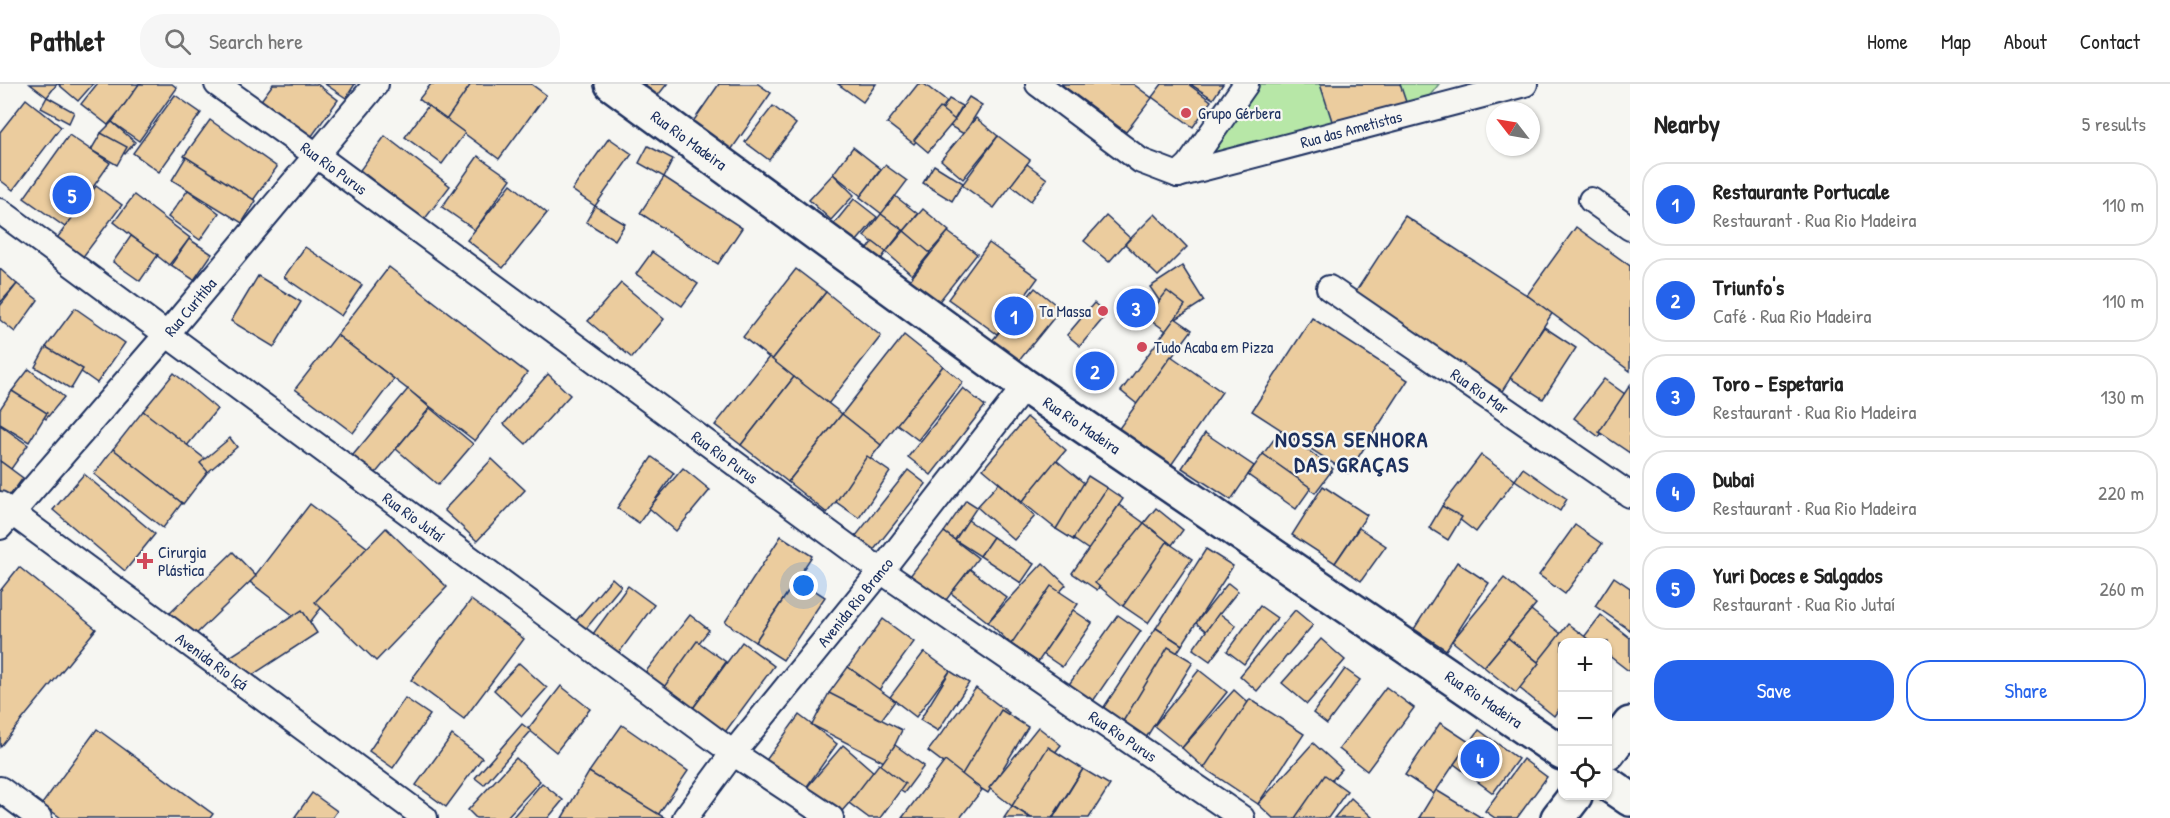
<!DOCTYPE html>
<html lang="en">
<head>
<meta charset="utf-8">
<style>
  body { margin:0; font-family:"Patrick Hand",sans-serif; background:#f6f6f6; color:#222 }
  .controls { position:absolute; right:18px; bottom:18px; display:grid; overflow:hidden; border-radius:12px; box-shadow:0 2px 4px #0004 }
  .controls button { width:54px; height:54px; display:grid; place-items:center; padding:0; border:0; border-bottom:2px solid #e0e0e0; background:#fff; color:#222; font:30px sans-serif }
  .compass { position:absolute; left:1486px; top:18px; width:54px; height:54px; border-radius:50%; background:#fff; box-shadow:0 2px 4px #0004; rotate:301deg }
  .you { position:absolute; left:804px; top:502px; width:21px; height:21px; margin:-15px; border:4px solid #fff; border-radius:50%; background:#1a73e8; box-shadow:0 0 0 9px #1a73e833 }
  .badge { display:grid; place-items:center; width:39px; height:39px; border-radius:50%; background:#2563eb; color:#fff; font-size:20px; font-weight:700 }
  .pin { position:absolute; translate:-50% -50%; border:3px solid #fff; box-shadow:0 2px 6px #0006 }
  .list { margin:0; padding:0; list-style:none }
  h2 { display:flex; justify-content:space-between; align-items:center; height:78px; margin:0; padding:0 24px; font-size:26px }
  h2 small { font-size:20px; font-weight:400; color:#767676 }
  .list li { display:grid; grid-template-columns:39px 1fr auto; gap:18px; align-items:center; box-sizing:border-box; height:84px; margin:0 12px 12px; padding:0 12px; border:2px solid #e0e0e0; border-radius:24px }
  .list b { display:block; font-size:22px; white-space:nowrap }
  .list p { margin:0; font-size:20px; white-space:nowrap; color:#767676 }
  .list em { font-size:20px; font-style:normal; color:#767676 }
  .actions { display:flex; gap:12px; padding:18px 24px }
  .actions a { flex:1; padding:14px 0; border:2px solid #2563eb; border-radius:24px; text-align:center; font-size:21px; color:#2563eb }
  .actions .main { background:#2563eb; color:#fff }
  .icon { flex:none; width:33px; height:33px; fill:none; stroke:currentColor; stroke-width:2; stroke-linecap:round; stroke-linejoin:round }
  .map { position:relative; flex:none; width:1630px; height:734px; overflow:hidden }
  header { display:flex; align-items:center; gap:36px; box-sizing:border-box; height:84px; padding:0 30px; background:#fff; border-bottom:2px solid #e0e0e0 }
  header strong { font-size:28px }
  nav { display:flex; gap:33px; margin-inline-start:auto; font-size:21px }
  .search { width:420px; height:54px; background:#f6f6f6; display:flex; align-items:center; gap:15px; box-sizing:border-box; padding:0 21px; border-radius:24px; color:#767676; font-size:22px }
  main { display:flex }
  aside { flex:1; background:#fff }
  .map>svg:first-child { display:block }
  .green { fill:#b7e7a7; stroke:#698b82; stroke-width:1.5 }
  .building { fill:#ebcc9e; stroke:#1b2f5e; stroke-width:1.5 }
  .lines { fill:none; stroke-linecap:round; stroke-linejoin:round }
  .street-casing { stroke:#1b2f5e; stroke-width:28 }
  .secondary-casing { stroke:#1b2f5e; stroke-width:38 }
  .street { stroke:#f6f6f2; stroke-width:24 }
  .secondary { stroke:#f6f6f2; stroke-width:33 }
  .poi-dot { fill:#d1495b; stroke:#f6f6f2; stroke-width:2 }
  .labels { text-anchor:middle; stroke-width:4.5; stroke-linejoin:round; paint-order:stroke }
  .poi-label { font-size:16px; fill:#1b2f5e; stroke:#f6f6f2; text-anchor:start }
  .street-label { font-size:16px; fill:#1b2f5e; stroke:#f6f6f2 }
  .district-label { font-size:22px; font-weight:bold; letter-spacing:1.5px; fill:#1b2f5e; stroke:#f6f6f2 }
</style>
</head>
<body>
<header>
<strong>Pathlet</strong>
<div class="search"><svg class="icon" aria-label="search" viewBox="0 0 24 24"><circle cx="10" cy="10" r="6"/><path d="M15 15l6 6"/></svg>Search here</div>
<nav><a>Home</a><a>Map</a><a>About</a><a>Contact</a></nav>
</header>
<main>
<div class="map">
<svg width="1630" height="734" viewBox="0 0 1630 734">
  <rect width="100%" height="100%" fill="#f6f6f2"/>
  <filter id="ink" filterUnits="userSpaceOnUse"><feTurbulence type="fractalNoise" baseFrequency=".0167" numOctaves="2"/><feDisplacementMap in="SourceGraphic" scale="12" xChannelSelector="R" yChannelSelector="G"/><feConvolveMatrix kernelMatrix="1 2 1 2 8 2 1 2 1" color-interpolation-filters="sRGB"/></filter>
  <g filter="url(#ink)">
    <polygon class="green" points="1252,0 1439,0 1424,19 1197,77"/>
    <g class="building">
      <polygon points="30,0 57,0 47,13"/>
      <polygon points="58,0 93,0 78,17"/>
      <polygon points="97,0 141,0 108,41 81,20"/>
      <polygon points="139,0 172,0 177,4 139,57 112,38"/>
      <polygon points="273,0 317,0 338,16 309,56 259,19"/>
      <polygon points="325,0 355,0 346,14"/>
      <polygon points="431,0 475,0 446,36 419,15"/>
      <polygon points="471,0 531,0 546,11 499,75 446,36"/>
      <polygon points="637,0 667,0 655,15"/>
      <polygon points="719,0 758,0 771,9 729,69 690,42"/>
      <polygon points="838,0 876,0 863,18"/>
      <polygon points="918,0 924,0 947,18 914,60 887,39"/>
      <polygon points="1061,0 1133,0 1152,14 1126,48"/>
      <polygon points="1162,0 1188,0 1211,17 1193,43 1152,13"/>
      <polygon points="1190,0 1223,0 1213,15"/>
      <polygon points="1320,0 1400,0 1406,18 1334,43"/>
      <polygon points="175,11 201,29 159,88 133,69"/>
      <polygon points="47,13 74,28 69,39 41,24"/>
      <polygon points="969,13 982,21 964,50 950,42"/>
      <polygon points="26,15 61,43 13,106 0,96 0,48"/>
      <polygon points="949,15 962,22 954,36 941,28"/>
      <polygon points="428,22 465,49 442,80 405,53"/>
      <polygon points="773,22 796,40 769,76 745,58"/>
      <polygon points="940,24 955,36 928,68 914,56"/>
      <polygon points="976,34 998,52 963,95 941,76"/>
      <polygon points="210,36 277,83 251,119 184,72"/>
      <polygon points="112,38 135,58 125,70 101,49"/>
      <polygon points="101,49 127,63 117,81 91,66"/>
      <polygon points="69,51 110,79 65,143 24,114"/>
      <polygon points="385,52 450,102 424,136 360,86"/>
      <polygon points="998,52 1030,76 994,124 962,101"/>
      <polygon points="609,54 632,70 595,122 572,106"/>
      <polygon points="648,62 673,75 664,93 639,79"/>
      <polygon points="853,63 881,85 861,112 833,90"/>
      <polygon points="478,72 511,95 475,146 442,123"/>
      <polygon points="186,73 256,117 242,139 172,96"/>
      <polygon points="1027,80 1047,95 1031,117 1011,101"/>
      <polygon points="885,81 907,97 882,130 860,113"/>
      <polygon points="934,81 963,99 952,117 923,99"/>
      <polygon points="833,90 854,111 831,136 809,116"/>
      <polygon points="664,93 742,144 718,180 640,129"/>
      <polygon points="511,100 547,129 503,184 467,156"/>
      <polygon points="96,102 122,121 82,174 57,154"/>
      <polygon points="188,106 219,129 200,156 168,133"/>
      <polygon points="134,111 190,154 169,181 114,138"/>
      <polygon points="895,112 918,130 904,147 881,130"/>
      <polygon points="854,115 877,133 851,164 829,146"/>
      <polygon points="595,122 625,140 615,156 586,138"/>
      <polygon points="923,125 949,147 929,169 904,147"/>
      <polygon points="881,130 903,146 886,168 864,152"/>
      <polygon points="1155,130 1187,163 1158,192 1125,160"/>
      <polygon points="1106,132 1130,154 1109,178 1084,157"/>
      <polygon points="1405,132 1553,228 1497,315 1349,218"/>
      <polygon points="1576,143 1630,182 1630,287 1527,211"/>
      <polygon points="904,147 930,169 912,191 886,168"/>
      <polygon points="948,148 977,170 937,220 909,197"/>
      <polygon points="131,152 158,171 140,197 113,178"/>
      <polygon points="189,155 212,170 194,196 171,181"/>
      <polygon points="873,158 886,168 876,183 862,173"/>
      <polygon points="989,159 1038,194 997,250 948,215"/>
      <polygon points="305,163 362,201 341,232 284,193"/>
      <polygon points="652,168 698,200 682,222 636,190"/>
      <polygon points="1182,182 1204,217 1173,237 1150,203"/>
      <polygon points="389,183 527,289 475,357 337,251"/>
      <polygon points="0,185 17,200 0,219"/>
      <polygon points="796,185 826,208 772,276 743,253"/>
      <polygon points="258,192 301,218 274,263 231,237"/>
      <polygon points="621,199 664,235 632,274 588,237"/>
      <polygon points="17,200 38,216 15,248 0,236 0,222"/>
      <polygon points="1035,204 1061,225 1018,278 992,257"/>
      <polygon points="1167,207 1185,221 1166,247 1147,233"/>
      <polygon points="826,208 881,252 828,320 772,276"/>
      <polygon points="1094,219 1107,230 1080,262 1067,251"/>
      <polygon points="75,224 125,259 97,299 46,263"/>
      <polygon points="1175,234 1192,246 1137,320 1121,307"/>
      <polygon points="1312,234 1408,296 1348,389 1252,327"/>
      <polygon points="1544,243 1576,264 1543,315 1510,294"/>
      <polygon points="337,251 394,295 353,349 295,305"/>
      <polygon points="904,251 943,282 881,361 842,330"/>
      <polygon points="46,263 83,285 71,305 35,283"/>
      <polygon points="1171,272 1222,308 1167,387 1115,350"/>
      <polygon points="769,273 794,293 741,361 715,341"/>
      <polygon points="943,282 963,298 918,356 897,340"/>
      <polygon points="29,285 64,313 46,335 12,307"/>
      <polygon points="174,289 217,325 186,363 143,327"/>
      <polygon points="548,290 570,311 526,360 504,340"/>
      <polygon points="794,293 842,330 788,398 741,361"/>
      <polygon points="1604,295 1629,313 1599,353 1574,334"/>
      <polygon points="1630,301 1630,369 1599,348"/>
      <polygon points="963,304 985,322 931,391 908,373"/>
      <polygon points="408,305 430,324 370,396 348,377"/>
      <polygon points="12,307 47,329 29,358 0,340 0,325"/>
      <polygon points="430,324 473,360 438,401 396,365"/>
      <polygon points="143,327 213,381 183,420 113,365"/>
      <polygon points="842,330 881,361 827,429 788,398"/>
      <polygon points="1027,333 1066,366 1022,418 983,385"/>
      <polygon points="0,341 28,361 11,385 0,377"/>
      <polygon points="1281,346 1333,385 1315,409 1263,370"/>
      <polygon points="1205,349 1254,382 1231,416 1182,384"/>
      <polygon points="230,354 237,363 208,388 200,379"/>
      <polygon points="113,365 182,419 163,444 94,390"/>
      <polygon points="1263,370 1311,404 1296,425 1248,391"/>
      <polygon points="1481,371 1515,396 1476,448 1442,422"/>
      <polygon points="867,372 890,388 859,434 836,418"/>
      <polygon points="652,373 674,389 639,439 617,424"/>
      <polygon points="492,375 525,406 477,457 444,426"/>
      <polygon points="1056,376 1089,403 1056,445 1022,418"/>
      <polygon points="0,377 23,394 5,419 0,415"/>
      <polygon points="683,384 710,406 676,447 649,424"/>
      <polygon points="1523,384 1567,415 1560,427 1515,396"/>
      <polygon points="908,386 926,400 873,467 855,453"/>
      <polygon points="84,390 155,450 125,487 53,426"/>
      <polygon points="1088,392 1107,404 1075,457 1056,445"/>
      <polygon points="999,399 1035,432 1014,456 977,423"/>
      <polygon points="1323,402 1367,431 1335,479 1292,451"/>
      <polygon points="1107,404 1123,415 1089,466 1073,455"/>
      <polygon points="966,416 977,423 955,456 944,448"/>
      <polygon points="310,420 368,464 307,542 250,498"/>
      <polygon points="1119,421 1144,439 1097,506 1072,489"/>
      <polygon points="1442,422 1462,433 1448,456 1429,444"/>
      <polygon points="1156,424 1183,446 1172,461 1144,439"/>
      <polygon points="968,436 993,453 980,472 955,456"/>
      <polygon points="1144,439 1172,461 1123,522 1095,499"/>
      <polygon points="1575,441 1602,460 1565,510 1539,491"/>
      <polygon points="386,444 447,503 376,577 315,518"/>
      <polygon points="1359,444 1386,462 1361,497 1335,479"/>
      <polygon points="944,448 978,474 940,524 906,497"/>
      <polygon points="781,452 812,472 755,558 725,538"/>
      <polygon points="993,453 1034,480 1021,499 980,472"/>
      <polygon points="1167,458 1192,475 1148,539 1123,522"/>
      <polygon points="1206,465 1233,482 1182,561 1156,544"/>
      <polygon points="233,468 256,492 191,555 168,531"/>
      <polygon points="1457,478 1489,499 1446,566 1414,545"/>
      <polygon points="1043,479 1066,501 1011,560 988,538"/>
      <polygon points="19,483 96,545 0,663 0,507"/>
      <polygon points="970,485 1007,514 988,538 951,509"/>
      <polygon points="1614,493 1630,504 1630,546 1595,522"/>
      <polygon points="612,494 621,502 584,547 574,539"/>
      <polygon points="1504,494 1536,520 1484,583 1452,557"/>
      <polygon points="797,495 825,513 783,576 755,558"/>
      <polygon points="1228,499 1238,507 1206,547 1196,539"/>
      <polygon points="628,502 654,521 613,577 587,558"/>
      <polygon points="1051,502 1078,520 1038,578 1011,560"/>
      <polygon points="471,516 524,555 464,635 411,596"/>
      <polygon points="1260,522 1277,534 1244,580 1227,567"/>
      <polygon points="302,526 317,549 240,599 225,576"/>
      <polygon points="1073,526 1092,539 1062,583 1043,570"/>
      <polygon points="1295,526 1313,541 1257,607 1240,592"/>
      <polygon points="1531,526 1565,553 1542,581 1508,554"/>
      <polygon points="1219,529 1236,542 1210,577 1193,565"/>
      <polygon points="690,531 709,546 659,610 640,595"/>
      <polygon points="1118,531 1141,547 1089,623 1065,606"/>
      <polygon points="1601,531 1630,554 1630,588 1608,571 1608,558 1592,558 1584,553"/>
      <polygon points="883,535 914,558 879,606 848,583"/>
      <polygon points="1568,540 1592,558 1562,558 1562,621 1554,632 1518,603"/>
      <polygon points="1156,544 1182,561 1129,644 1102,626"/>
      <polygon points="1508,554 1539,579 1516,609 1484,583"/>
      <polygon points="1321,555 1345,576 1307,620 1282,599"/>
      <polygon points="697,557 726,578 688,631 659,610"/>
      <polygon points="742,558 774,582 720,655 688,631"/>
      <polygon points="1168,563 1193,578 1146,654 1122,639"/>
      <polygon points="924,568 950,587 916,633 890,613"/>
      <polygon points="519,579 547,604 522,632 494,606"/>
      <polygon points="848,583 895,617 876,643 829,609"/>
      <polygon points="1345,585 1360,596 1327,640 1313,629"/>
      <polygon points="1199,586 1227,608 1182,664 1154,642"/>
      <polygon points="950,587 969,599 938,647 920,636"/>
      <polygon points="561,602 590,625 556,668 528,645"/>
      <polygon points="1386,603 1414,624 1367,687 1339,665"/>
      <polygon points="976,604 1009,629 961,692 928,667"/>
      <polygon points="1234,606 1256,626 1204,684 1182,664"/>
      <polygon points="829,609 902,646 886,679 812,641"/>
      <polygon points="405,614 430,631 393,684 369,667"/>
      <polygon points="1250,615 1304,650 1258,720 1204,684"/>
      <polygon points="1001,626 1028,643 988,709 961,692"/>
      <polygon points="799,631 837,660 803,708 764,679"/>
      <polygon points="1440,639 1469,658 1434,710 1405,691"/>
      <polygon points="522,640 531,647 484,701 475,694"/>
      <polygon points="622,641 688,687 656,734 589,688"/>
      <polygon points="1038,643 1061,661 1012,722 989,704"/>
      <polygon points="97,645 213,730 210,734 61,734 42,720"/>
      <polygon points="1479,646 1518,675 1493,709 1454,680"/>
      <polygon points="452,651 482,674 446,723 416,701"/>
      <polygon points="1313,659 1342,685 1298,734 1273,734 1258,720"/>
      <polygon points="843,661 875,689 836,734 803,708"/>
      <polygon points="895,661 924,682 904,709 875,689"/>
      <polygon points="1048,663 1083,685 1052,734 1031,734 1012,722"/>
      <polygon points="516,674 540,697 506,734 476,734 468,726"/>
      <polygon points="1523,675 1547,693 1517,734 1495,734 1485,727"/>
      <polygon points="945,677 982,706 960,734 902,734"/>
      <polygon points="879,680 905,700 880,734 869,734 849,719"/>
      <polygon points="1083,685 1110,701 1089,734 1053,734"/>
      <polygon points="589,688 665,734 562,734"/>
      <polygon points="1325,691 1347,707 1328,734 1295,734"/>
      <polygon points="542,699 563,716 548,734 512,734"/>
      <polygon points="1436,706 1482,734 1419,734"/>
      <polygon points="312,709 337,727 332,734 294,734"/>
      <polygon points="1351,714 1373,734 1334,734"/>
      <polygon points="1012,722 1031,734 1004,734"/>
    </g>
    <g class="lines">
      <defs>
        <g id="street">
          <polyline points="217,0 316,71 881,487 1242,734"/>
          <polyline points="1038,0 1141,77 1178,91"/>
          <polyline points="1178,91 1525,0"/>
          <polyline points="1178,91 1189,81 1246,0"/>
          <polyline points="1591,116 1630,144"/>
          <polyline points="0,127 733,669 831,734"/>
          <polyline points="1329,204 1630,411"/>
          <polyline points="0,420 425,734"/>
          <polyline points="0,443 167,250 376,0"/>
          <polyline points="0,705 39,734"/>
          <polyline points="685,734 733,669 881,487 1025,302"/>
        </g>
        <g id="secondary">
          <polyline points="612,0 1025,302 1562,669"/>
          <polyline points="1608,669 1630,640"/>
          <polyline points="1608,700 1630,715"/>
          <polyline points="1558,734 1575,712"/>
        </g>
      </defs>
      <use href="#street" class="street-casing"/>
      <use href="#secondary" class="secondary-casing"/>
      <use href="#street" class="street"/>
      <use href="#secondary" class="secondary"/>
    </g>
  </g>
  <g class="poi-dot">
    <circle cx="1186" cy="29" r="6"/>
    <circle cx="1103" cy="227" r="6"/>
    <circle cx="1142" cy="263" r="6"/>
    <path d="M142 468h6v6h6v6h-6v6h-6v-6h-6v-6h6z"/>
  </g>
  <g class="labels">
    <g class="poi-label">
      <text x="1198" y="35">Grupo Gérbera</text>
      <text x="1091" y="233" text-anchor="end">Ta Massa</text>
      <text x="1154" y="269">Tudo Acaba em Pizza</text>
      <text x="158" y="474">Cirurgia<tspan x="158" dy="18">Plástica</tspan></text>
    </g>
    <g class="street-label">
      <text transform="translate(1351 45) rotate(-15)" y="6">Rua das Ametistas</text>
      <text transform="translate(689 56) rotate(36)" y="6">Rua Rio Madeira</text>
      <text transform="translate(334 84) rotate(36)" y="6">Rua Rio Purus</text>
      <text transform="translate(190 223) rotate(-50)" y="6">Rua Curitiba</text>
      <text transform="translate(1480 307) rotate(35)" y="6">Rua Rio Mar</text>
      <text transform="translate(1082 341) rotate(34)" y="6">Rua Rio Madeira</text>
      <text transform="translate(725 373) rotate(36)" y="6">Rua Rio Purus</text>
      <text transform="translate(414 433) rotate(36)" y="6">Rua Rio Jutaí</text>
      <text transform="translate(855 518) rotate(-51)" y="6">Avenida Rio Branco</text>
      <text transform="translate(212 577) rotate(36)" y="6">Avenida Rio Içá</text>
      <text transform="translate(1484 615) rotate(34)" y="6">Rua Rio Madeira</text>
      <text transform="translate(1123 652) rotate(34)" y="6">Rua Rio Purus</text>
    </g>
    <g class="district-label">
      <text x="1352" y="363">NOSSA SENHORA<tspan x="1352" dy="25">DAS GRAÇAS</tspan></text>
    </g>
  </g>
</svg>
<div class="controls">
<button>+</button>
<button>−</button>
<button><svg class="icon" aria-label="locate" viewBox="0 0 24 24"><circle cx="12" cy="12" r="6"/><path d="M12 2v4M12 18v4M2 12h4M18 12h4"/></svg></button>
</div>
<svg class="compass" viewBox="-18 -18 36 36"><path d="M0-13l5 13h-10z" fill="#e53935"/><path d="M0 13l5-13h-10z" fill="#767676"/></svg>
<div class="you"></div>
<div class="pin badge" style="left:1014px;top:232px">1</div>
<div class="pin badge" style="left:1095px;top:287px">2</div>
<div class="pin badge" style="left:1136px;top:224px">3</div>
<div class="pin badge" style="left:1480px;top:675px">4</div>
<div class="pin badge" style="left:72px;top:111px">5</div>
</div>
<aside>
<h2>Nearby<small>5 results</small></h2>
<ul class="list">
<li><span class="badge">1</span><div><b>Restaurante Portucale</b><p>Restaurant · Rua Rio Madeira</p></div><em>110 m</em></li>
<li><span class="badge">2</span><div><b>Triunfo's</b><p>Café · Rua Rio Madeira</p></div><em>110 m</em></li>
<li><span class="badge">3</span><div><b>Toro - Espetaria</b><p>Restaurant · Rua Rio Madeira</p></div><em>130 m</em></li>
<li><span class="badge">4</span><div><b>Dubai</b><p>Restaurant · Rua Rio Madeira</p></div><em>220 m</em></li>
<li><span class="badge">5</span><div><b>Yuri Doces e Salgados</b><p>Restaurant · Rua Rio Jutaí</p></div><em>260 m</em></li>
</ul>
<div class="actions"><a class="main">Save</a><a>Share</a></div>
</aside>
</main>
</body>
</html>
